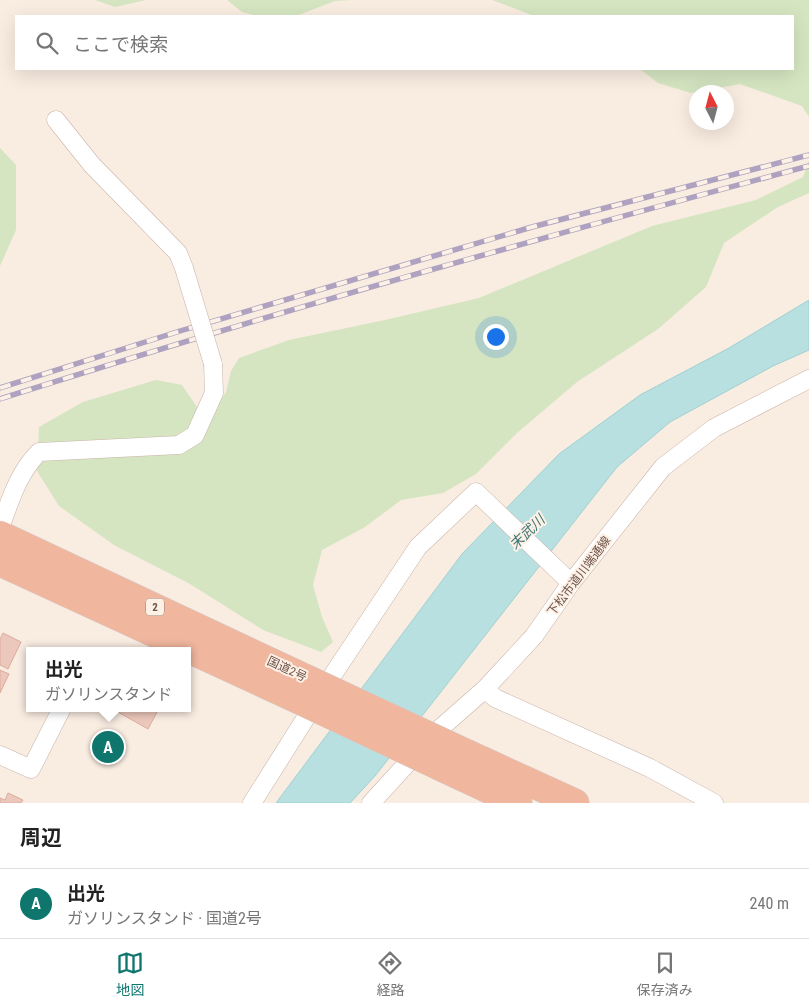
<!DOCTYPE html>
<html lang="ja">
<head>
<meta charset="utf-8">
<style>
  body { margin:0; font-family:"Roboto Condensed","Noto Sans JP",sans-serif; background:#f6f6f6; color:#222 }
  .compass { position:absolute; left:689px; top:85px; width:45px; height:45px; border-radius:50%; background:#fff; box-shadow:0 5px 20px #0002; rotate:354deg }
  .you { position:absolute; left:495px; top:336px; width:18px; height:18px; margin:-12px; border:4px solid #fff; border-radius:50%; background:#1a73e8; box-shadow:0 0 0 8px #1a73e833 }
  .badge { display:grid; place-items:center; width:32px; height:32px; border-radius:50%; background:#0f766e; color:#fff; font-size:16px; font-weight:700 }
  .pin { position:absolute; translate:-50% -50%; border:2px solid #fff; box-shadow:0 1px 5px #0006 }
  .popup { position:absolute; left:26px; top:647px; width:165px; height:65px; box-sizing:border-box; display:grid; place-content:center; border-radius:0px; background:#fff; filter:drop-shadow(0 1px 4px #0005); font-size:16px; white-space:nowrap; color:#767676 }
  .popup b { font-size:19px; color:#222 }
  .popup::after { content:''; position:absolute; left:50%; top:100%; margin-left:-10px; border:10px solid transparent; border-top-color:#fff }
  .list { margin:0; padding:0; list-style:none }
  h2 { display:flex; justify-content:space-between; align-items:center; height:65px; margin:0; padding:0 20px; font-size:21px }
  h2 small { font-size:16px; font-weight:400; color:#767676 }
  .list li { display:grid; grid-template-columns:32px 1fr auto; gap:15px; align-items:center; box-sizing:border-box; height:70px; padding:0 20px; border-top:1px solid #e0e0e0 }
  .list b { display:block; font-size:19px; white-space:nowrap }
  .list p { margin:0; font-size:16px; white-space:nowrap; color:#767676 }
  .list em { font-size:16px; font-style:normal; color:#767676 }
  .icon { flex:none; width:28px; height:28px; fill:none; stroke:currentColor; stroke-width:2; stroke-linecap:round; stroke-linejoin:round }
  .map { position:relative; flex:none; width:809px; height:803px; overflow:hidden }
  .search { position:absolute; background:#fff; box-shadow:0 5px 20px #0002; left:15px; right:15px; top:15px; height:55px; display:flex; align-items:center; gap:12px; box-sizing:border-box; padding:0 18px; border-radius:0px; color:#767676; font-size:19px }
  .sheet { height:135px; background:#fff }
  nav { display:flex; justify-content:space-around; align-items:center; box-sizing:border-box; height:70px; border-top:1px solid #e0e0e0; background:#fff; font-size:14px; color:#767676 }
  nav a { display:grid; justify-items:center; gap:2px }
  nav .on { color:#0f766e }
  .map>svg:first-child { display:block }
  .green { fill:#d5e5c1 }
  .water { fill:#b8e0e0; stroke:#9fd1d1 }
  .building { fill:#ecc7bb; stroke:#ddac9d }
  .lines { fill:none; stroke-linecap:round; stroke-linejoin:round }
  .minor-casing { stroke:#c8b3a9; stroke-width:19 }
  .trunk-casing { stroke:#d4cbc9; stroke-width:29 }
  .minor { stroke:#fff; stroke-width:18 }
  .trunk { stroke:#f0b69e; stroke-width:28 }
  .rail-casing { stroke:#aea2c0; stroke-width:5.5 }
  .rail { stroke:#fdf1e6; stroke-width:4; stroke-dasharray:11; stroke-linecap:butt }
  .minor-bridge-casing { stroke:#c8b3a9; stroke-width:19; stroke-linecap:butt }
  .trunk-bridge-casing { stroke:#d4cbc9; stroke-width:29; stroke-linecap:butt }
  .minor-bridge { stroke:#fff; stroke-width:18 }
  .trunk-bridge { stroke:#f0b69e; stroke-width:28 }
  .labels { text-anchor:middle; stroke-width:4; stroke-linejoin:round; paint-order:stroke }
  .shield { fill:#fdf1e6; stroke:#998279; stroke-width:1 }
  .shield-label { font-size:11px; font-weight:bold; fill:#6e524a }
  .street-label { font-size:12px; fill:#6e524a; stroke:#fdf1e6 }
  .water-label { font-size:14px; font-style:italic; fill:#437779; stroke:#fdf1e6 }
</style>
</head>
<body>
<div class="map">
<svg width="809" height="803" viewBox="0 0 809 803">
  <rect width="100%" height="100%" fill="#f9ece1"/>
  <g class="green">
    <polygon points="95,0 146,0 115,7"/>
    <polygon points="227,0 352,0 335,1 296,16 257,16 242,12"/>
    <polygon points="492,0 809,0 809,117 802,106 740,84 691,93 658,83 640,69 793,69 793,16 534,16"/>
    <polygon points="0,148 16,165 16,230 0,266"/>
    <polygon points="809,160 809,193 778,207 724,243 706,287 658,329 577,382 517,433 476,474 443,493 401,500 365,527 322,550 313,585 322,617 333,642 321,652 263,630 190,584 114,545 59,506 37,471 39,427 83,402 156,380 182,385 197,407 217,406 226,392 231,371 239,358 289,340 385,320 479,298 652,226 756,200 803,177"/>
  </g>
  <polygon class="water" points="809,300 809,350 773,366 670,422 617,467 375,776 350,803 276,803 462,554 559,454 640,395 729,348"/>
  <g class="building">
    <polygon points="3,633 21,642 8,669 0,665 0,639"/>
    <polygon points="0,670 9,674 0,693"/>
    <polygon points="111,708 150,708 157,712 148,729"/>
    <polygon points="8,793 23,800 21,803 0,803 0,798 5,800"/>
  </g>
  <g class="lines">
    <defs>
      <g id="minor">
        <polyline points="56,120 92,165 178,253 184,268"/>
        <path d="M0,528C10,501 18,473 39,452L179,445L195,435L214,393L213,364"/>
        <polyline points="485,689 495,698 650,768 714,803"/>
        <polyline points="0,755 31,769 62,708"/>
        <polyline points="252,803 336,670 418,547 476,492 571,583"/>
        <polyline points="371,803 436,732 485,689 534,636 571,583 663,467 714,428 809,379"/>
      </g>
      <g id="trunk">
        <polyline points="0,535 309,680"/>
        <polyline points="0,562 297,699"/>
        <polyline points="457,749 575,803"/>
        <polyline points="439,766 518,803"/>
      </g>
    </defs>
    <use href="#minor" class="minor-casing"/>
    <use href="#trunk" class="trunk-casing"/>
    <use href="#minor" class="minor"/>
    <use href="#trunk" class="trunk"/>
    <defs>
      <g id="rail">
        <polyline points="0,388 180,331 532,227 809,155"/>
        <path d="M0,399C268,314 538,238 809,166"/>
      </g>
    </defs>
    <use href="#rail" class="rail-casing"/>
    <use href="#rail" class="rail"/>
    <defs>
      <polyline id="minor-bridge" points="184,268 213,364"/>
      <g id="trunk-bridge">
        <polyline points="309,680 457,749"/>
        <polyline points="297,699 439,766"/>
      </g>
    </defs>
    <use href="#minor-bridge" class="minor-bridge-casing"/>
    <use href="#trunk-bridge" class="trunk-bridge-casing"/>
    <use href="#minor-bridge" class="minor-bridge"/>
    <use href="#trunk-bridge" class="trunk-bridge"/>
  </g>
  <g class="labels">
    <rect class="shield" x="146" y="598.5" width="18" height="17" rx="4"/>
    <g class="shield-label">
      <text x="155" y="611">2</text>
    </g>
    <g class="street-label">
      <text transform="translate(579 576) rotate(-53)" y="4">下松市道川端通線</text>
      <text transform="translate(287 669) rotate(25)" y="4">国道2号</text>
    </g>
    <g class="water-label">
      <text transform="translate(527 532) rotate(-44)" y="5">末武川</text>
    </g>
  </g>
</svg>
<svg class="compass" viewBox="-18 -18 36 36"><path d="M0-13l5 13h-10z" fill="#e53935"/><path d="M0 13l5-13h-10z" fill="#767676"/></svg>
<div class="you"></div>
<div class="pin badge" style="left:108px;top:747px">A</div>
<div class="popup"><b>出光</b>ガソリンスタンド</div>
<div class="search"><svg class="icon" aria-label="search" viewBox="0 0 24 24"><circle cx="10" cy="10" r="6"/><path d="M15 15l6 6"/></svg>ここで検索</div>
</div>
<section class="sheet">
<h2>周辺<small></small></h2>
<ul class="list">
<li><span class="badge">A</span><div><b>出光</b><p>ガソリンスタンド · 国道2号</p></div><em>240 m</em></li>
</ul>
</section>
<nav>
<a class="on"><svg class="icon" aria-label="map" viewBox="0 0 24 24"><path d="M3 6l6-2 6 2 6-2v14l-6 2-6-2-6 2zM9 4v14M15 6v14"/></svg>地図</a>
<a><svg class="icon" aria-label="directions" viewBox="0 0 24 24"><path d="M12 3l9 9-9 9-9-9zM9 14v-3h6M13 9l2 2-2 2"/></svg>経路</a>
<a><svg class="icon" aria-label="saved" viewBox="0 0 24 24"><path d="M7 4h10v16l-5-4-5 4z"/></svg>保存済み</a>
</nav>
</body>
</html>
